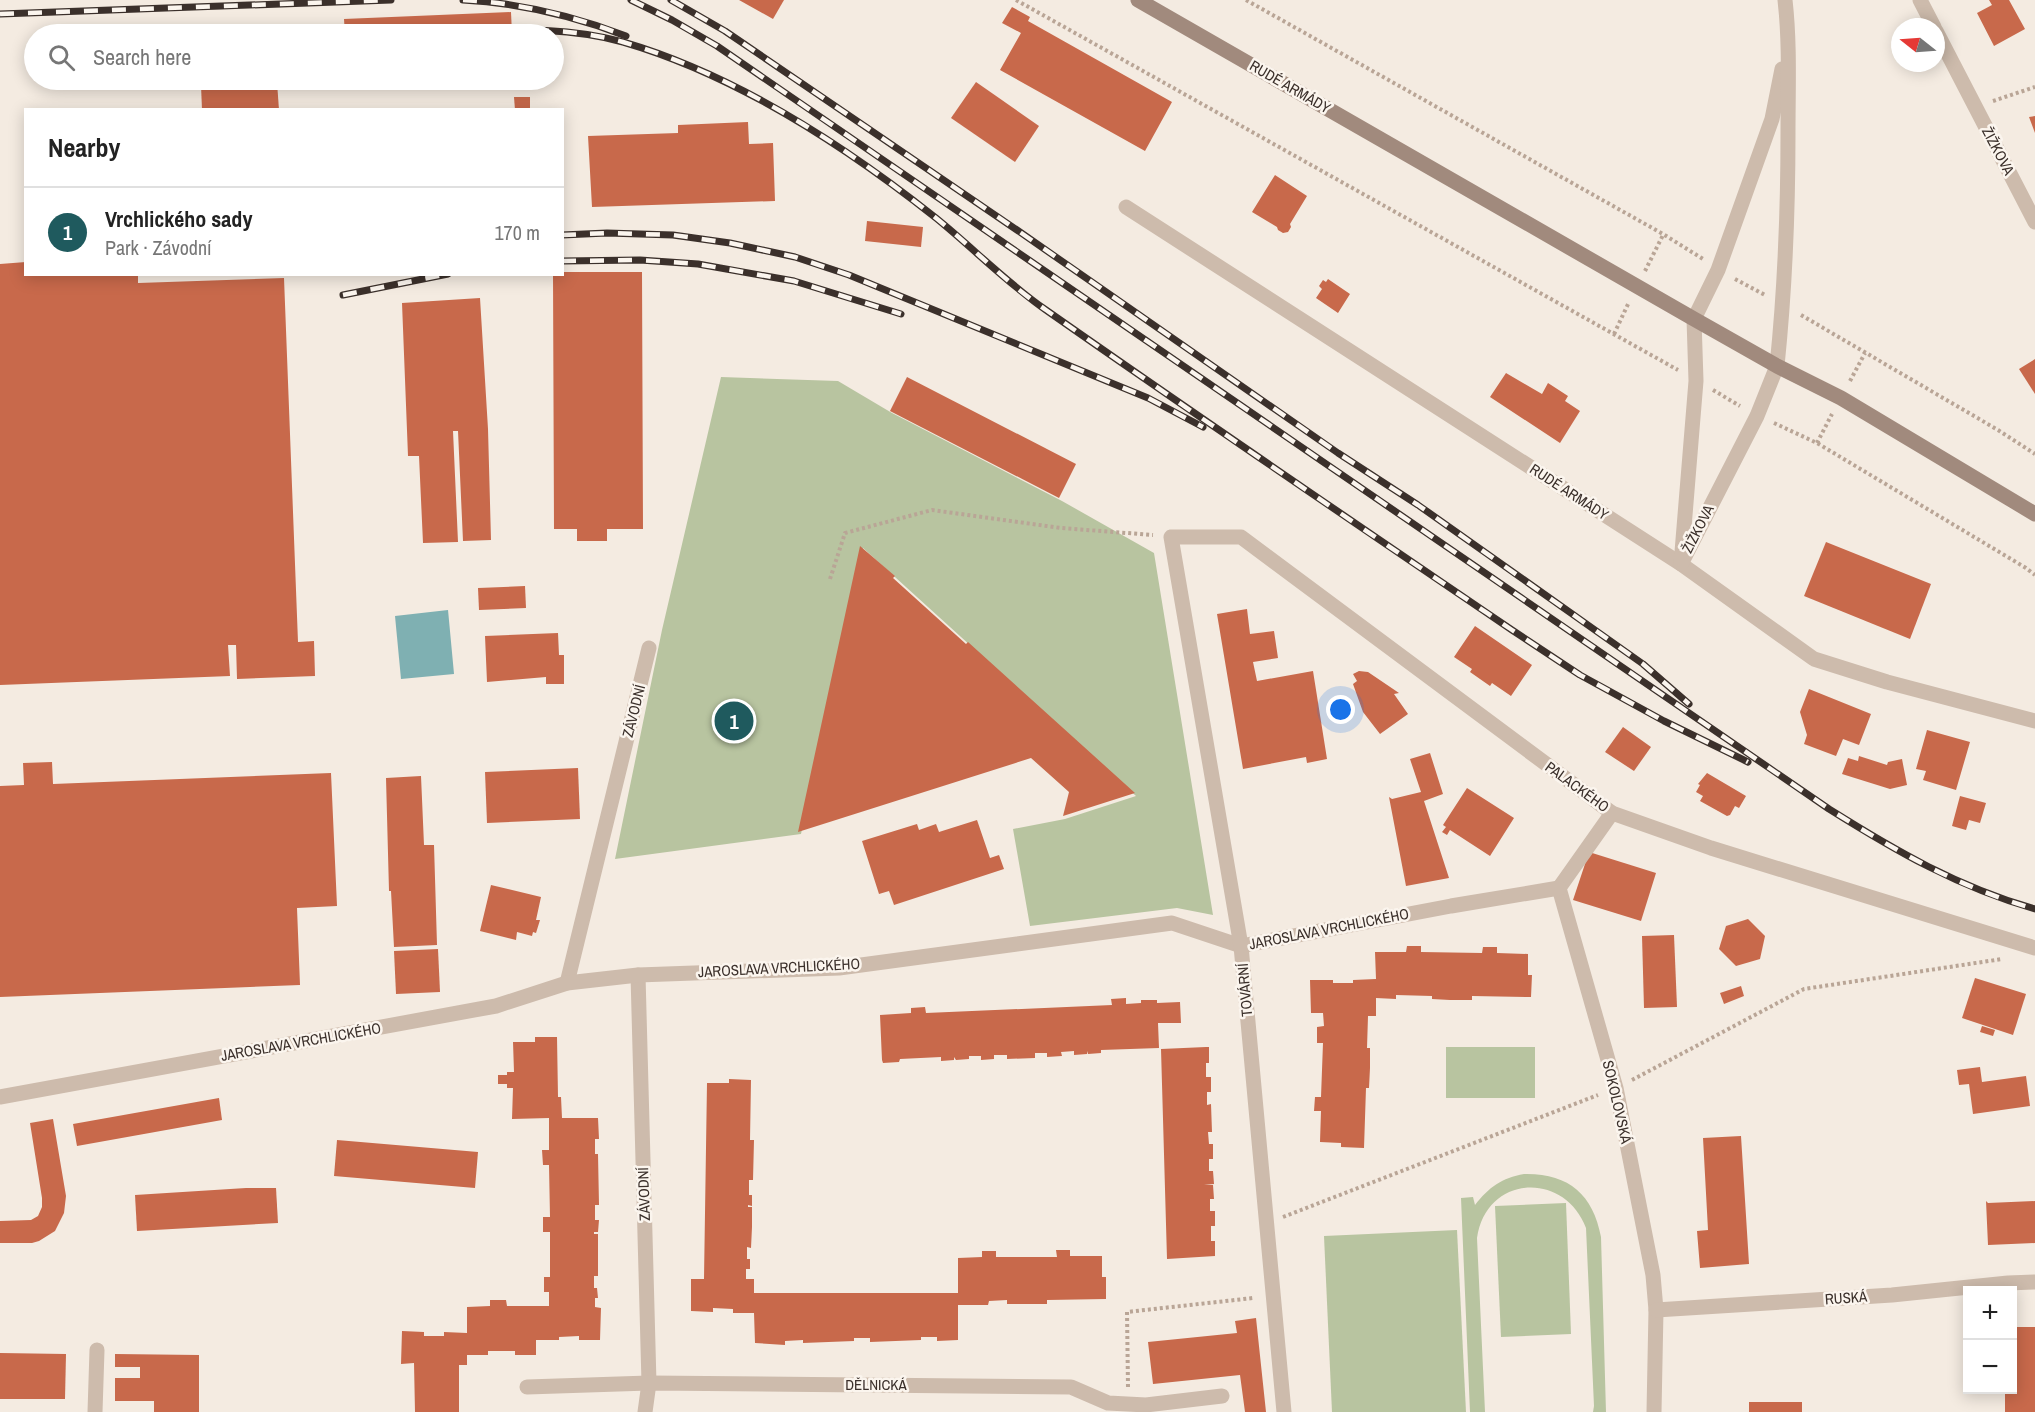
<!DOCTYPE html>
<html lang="en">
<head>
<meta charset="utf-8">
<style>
  body { margin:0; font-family:"Archivo Narrow",sans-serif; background:#f2f2f2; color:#222 }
  .controls { position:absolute; right:18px; bottom:18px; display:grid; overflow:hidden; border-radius:0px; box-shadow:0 3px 15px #0003 }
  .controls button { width:54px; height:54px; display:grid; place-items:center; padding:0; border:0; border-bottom:2px solid #e0e0e0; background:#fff; color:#222; font:30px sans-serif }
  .compass { position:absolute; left:1891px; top:18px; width:54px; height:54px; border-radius:50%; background:#fff; box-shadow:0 3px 15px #0003; rotate:287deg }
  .you { position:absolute; left:1341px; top:710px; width:21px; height:21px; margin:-15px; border:4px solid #fff; border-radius:50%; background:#1a73e8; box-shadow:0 0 0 9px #1a73e833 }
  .badge { display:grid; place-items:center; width:39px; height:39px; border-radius:50%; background:#1f5a5e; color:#fff; font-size:20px; font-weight:700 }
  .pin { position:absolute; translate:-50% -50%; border:3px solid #fff; box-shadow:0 2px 6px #0006 }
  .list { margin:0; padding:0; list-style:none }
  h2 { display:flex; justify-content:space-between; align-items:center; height:78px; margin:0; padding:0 24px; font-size:26px }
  h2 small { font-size:20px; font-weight:400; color:#767676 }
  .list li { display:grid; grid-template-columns:39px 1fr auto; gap:18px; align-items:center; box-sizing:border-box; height:90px; padding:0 24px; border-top:2px solid #e0e0e0 }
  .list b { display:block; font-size:22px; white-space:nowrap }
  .list p { margin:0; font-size:20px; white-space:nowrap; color:#767676 }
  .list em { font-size:20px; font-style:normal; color:#767676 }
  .icon { flex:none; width:33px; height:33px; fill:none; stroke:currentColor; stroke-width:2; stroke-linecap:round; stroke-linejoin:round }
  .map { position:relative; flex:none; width:2035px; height:1412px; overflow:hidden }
  .search { position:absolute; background:#fff; box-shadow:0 3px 15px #0003; left:24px; top:24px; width:540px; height:66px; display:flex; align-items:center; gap:15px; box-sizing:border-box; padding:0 21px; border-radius:33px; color:#767676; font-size:22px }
  .panel { position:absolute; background:#fff; box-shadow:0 3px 15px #0003; left:24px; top:108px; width:540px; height:168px; border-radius:0px }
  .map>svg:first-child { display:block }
  .green { fill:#b8c4a0 }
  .water { fill:#7fb0b2 }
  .building { fill:#c8694b }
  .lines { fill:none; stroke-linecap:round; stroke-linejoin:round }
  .path { stroke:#b9a596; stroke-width:4; stroke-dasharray:3 3; stroke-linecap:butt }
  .minor { stroke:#cdbbac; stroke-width:15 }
  .tertiary { stroke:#cdbbac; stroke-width:15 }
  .secondary { stroke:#a18a7d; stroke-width:15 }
  .rail-casing { stroke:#3b302b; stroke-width:7 }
  .rail { stroke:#fbf5ee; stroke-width:4.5; stroke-dasharray:14; stroke-linecap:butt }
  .labels { text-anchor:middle; stroke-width:5; stroke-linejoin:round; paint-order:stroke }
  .street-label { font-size:15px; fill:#3b302b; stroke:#fbf5ee }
</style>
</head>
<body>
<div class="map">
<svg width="2035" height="1412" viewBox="0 0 2035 1412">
  <rect width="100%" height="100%" fill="#f4ebe1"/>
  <g class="green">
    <polygon points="721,377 838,381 892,413 1062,501 1154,553 1213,915 1177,908 1030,926 1013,829 1065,819 1136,796 863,548 801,834 615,859 662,630"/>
    <rect x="1446" y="1047" width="89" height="51"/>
    <path d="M1524,1174C1568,1173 1593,1194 1601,1237L1606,1412H1593L1594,1406L1586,1228C1564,1170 1486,1175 1477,1238L1485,1412H1470L1461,1198L1473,1197L1475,1205C1489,1187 1502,1178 1524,1174Z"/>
    <polygon points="1566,1203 1571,1334 1501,1337 1495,1206"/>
    <polygon points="1457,1230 1466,1412 1332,1412 1324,1236"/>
  </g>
  <polygon class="water" points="448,610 454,674 401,679 395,616"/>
  <g class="building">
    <polygon points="739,0 784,0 773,19"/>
    <polygon points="1989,0 2009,0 2025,29 1994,46 1977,13 1992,5"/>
    <polygon points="1012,7 1030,17 1028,21 1172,102 1145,151 1000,70 1021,33 1002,23"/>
    <polygon points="511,12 512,34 345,34 344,19"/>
    <polygon points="277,82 279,110 202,110 201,85"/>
    <polygon points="976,82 1039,126 1015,162 951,118"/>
    <polygon points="514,97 530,97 530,110 515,110"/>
    <polygon points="2035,116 2035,133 2029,117"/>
    <polygon points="748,122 749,144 773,143 775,201 592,207 588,136 678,133 678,125"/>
    <polygon points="1275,175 1307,196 1290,224 1291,227 1288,232 1283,233 1278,230 1277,227 1252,212"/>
    <polygon points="867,221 923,227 921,247 865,241"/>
    <polygon points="26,262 26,274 138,274 138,283 284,278 298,642 314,641 315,676 237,679 236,645 228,645 230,676 0,685 0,264"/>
    <polygon points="562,272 642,272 643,529 607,529 607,541 577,541 577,529 554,529 553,274 562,274"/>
    <polygon points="1328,279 1350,294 1338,313 1316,298 1322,289 1319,286 1323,280 1326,282"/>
    <polygon points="480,298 488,429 491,540 463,541 458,431 453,431 458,542 423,543 419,456 408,456 402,303"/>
    <polygon points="2035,359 2035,394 2019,369"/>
    <polygon points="1506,373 1542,394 1548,383 1568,396 1565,401 1580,411 1560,443 1490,397"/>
    <polygon points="907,377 1076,464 1059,498 890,411"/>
    <polygon points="1826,542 1931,584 1910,639 1804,596"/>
    <polygon points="860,546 895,576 893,578 966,644 968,642 1135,793 1063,816 1069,792 1031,758 798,832"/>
    <polygon points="525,586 526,608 479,610 478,588"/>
    <polygon points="1247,609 1250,634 1274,631 1278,658 1253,662 1257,681 1313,671 1327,759 1307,763 1306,757 1243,769 1217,614"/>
    <polygon points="1475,626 1532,665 1511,696 1492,683 1490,686 1470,672 1472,669 1454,657"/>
    <polygon points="558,633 559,655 564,655 564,684 546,684 546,677 487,682 485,636"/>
    <polygon points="1359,671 1368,672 1399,693 1394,694 1408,714 1380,734 1363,712 1353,684 1357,681 1353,674"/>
    <polygon points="1809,689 1871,714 1859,745 1843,739 1836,756 1804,744 1807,735 1800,712"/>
    <polygon points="1623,727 1651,747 1634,771 1605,752"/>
    <polygon points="1927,730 1970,742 1956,790 1923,780 1926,771 1916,769"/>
    <polygon points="1430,753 1443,794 1424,801 1449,878 1406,886 1389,797 1392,799 1421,792 1410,759"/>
    <polygon points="1859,756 1887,765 1888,762 1902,759 1907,785 1890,789 1842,774 1848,758 1858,761"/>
    <polygon points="52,762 53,784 331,773 337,906 297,908 300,985 0,997 0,786 24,785 23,763"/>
    <polygon points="578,768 580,819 487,823 485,772"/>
    <polygon points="1707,773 1746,796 1739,808 1735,806 1730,815 1727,816 1700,801 1703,796 1696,792 1700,785 1698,784"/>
    <polygon points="421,776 424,845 434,845 437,945 394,947 391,891 389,891 386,778"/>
    <polygon points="1467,788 1514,818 1490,856 1450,830 1447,835 1442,832 1446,827 1443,825"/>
    <polygon points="1960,796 1986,803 1980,823 1969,820 1966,830 1952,826"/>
    <polygon points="977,820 990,858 999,855 1004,869 894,905 889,891 879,894 862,841 917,824 919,830 936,824 939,832"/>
    <polygon points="1589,852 1656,873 1641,921 1573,900"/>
    <polygon points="491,885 541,897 536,920 540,920 536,933 533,932 532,936 517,932 516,940 480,931"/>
    <polygon points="1748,919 1765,936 1760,959 1736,966 1719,949 1726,926"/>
    <polygon points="1674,935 1677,1007 1644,1008 1642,936"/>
    <polygon points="1407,946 1421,946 1421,952 1482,953 1483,947 1497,947 1497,953 1528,954 1528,975 1532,975 1531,997 1472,996 1472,1000 1450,1000 1432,999 1432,996 1396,995 1396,999 1376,998 1376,1016 1368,1016 1367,1048 1370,1048 1370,1068 1369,1088 1366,1088 1364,1148 1341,1147 1341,1143 1320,1142 1321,1111 1314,1111 1315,1097 1321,1097 1323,1043 1317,1043 1317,1027 1324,1026 1323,1013 1311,1013 1310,980 1333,980 1333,983 1353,983 1353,980 1376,979 1375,952 1406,952"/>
    <polygon points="438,949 440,992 396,994 394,951"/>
    <polygon points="1975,978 2026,994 2013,1035 1962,1018"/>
    <polygon points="1741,986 1744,996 1724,1004 1720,993"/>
    <polygon points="1126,998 1126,1004 1141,1003 1141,1000 1157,1000 1157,1003 1180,1002 1181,1023 1158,1023 1159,1048 1101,1050 1101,1053 1088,1054 1088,1051 1087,1054 1074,1055 1074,1051 1061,1052 1062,1056 1047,1057 1047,1053 1035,1053 1035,1058 1007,1059 1007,1055 994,1055 994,1059 981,1060 981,1056 969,1056 969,1059 956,1060 954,1057 954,1060 941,1061 941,1057 900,1059 899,1062 883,1063 882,1060 880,1015 911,1013 911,1008 925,1007 926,1013 1112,1005 1111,999"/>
    <polygon points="1982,1026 1995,1030 1993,1036 1980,1032"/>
    <polygon points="535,1037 557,1037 558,1097 561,1097 562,1118 598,1118 599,1139 595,1139 595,1154 598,1154 599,1205 595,1205 595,1220 599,1220 598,1232 594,1232 594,1234 598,1234 598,1276 594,1276 594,1288 597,1288 598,1298 595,1298 595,1307 601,1308 600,1340 579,1340 579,1336 559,1337 559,1340 536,1340 536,1355 515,1355 515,1351 488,1351 488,1355 467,1355 467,1365 459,1365 459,1412 415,1412 414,1363 401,1364 402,1331 424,1332 424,1336 444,1336 444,1332 467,1333 467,1307 490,1306 490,1300 506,1300 507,1306 549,1306 549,1292 544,1292 544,1277 550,1277 550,1232 543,1232 543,1217 550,1217 549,1165 543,1165 542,1150 549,1150 549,1118 512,1119 513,1088 507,1088 507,1084 498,1084 498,1075 507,1075 507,1072 514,1072 513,1042 535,1042"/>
    <polygon points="1206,1047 1209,1047 1209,1063 1206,1063 1206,1077 1211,1077 1211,1092 1207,1092 1207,1105 1211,1104 1212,1132 1208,1132 1209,1144 1213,1144 1213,1159 1209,1159 1209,1171 1213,1171 1214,1184 1204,1185 1213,1185 1214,1199 1210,1199 1210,1211 1215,1211 1215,1226 1211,1226 1211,1241 1215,1241 1215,1256 1167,1259 1161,1049"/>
    <polygon points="1980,1067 1982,1082 2026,1076 2030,1106 1973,1114 1969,1084 1959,1085 1957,1070"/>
    <polygon points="729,1079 751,1080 750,1140 754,1140 753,1180 749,1180 749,1195 752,1195 752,1206 748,1205 748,1207 752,1207 752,1227 751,1248 747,1247 747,1259 750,1259 750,1269 746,1269 746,1279 754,1279 754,1293 958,1293 958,1258 982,1257 982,1251 996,1251 996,1257 1057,1257 1056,1250 1070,1250 1070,1256 1102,1256 1102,1277 1106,1277 1106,1299 1047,1300 1047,1304 1007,1304 1007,1300 989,1301 988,1305 958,1305 958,1340 937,1341 937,1337 921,1337 921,1340 870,1342 870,1338 854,1338 854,1341 803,1343 803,1340 785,1341 785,1345 755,1343 754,1313 733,1313 733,1309 713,1308 713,1312 691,1311 691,1279 704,1279 707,1083 729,1083"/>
    <polygon points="219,1098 222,1120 77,1146 73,1124"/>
    <polygon points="53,1119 66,1196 64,1213 55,1231 39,1241 32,1243 0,1243 0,1221 31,1220 38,1216 42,1207 42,1198 30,1123"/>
    <polygon points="1741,1136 1749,1264 1700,1268 1697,1231 1708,1230 1703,1138"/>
    <polygon points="337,1140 478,1152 475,1188 334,1176"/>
    <polygon points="246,1188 276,1188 278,1223 137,1231 135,1195"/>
    <polygon points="1986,1201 1988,1203 2035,1201 2035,1243 1988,1245"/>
    <polygon points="1256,1318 1266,1412 1245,1412 1240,1375 1153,1384 1148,1342 1237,1333 1235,1321"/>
    <polygon points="2013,1327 2035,1327 2035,1412 2005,1412 2005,1390 2013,1389"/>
    <polygon points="0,1353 66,1354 65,1399 0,1399"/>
    <polygon points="115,1354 199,1355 199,1412 154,1412 154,1401 115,1401 115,1378 140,1378 140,1367 115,1367"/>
    <rect x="1749" y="1402" width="53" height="10"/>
  </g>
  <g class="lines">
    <g class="path">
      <polyline points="1016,0 1678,370"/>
      <polyline points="1246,0 1663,234 1703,259"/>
      <polyline points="1993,101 2035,87"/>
      <polyline points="1645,271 1663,235"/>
      <polyline points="1735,279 1765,295"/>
      <polyline points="1801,315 1998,430 2035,454"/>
      <polyline points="1614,334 1629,302"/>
      <polyline points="1850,381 1865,353"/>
      <polyline points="1713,390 1740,406"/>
      <polyline points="1774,423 1817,443 2026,568 2035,575"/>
      <polyline points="1817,443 1832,414"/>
      <polyline points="830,579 845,533 932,510 1061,528 1153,535"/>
      <polyline points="1632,1080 1804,989 2002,959"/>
      <polyline points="1283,1217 1598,1095"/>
      <polyline points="1128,1387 1127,1312 1253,1298"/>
    </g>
    <g class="minor">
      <polyline points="1920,0 1934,27"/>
      <polyline points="1936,31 2035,222"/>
      <polyline points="1126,207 1681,564 1814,659 1887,682 2035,721"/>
      <polyline points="1694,319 1696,381 1681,564 1757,416 1777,366"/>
      <polyline points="1612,813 1559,888 1616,1088 1653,1275 1656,1310 1654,1412"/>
      <polyline points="638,975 649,1383 645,1412"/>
      <polyline points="567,983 649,648"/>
      <polyline points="0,1097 496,1006 567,983 638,975 839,968 1172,923 1241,946 1451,906 1559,888"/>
      <polyline points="1656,1310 1892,1295 2008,1283 2035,1282"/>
      <polyline points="527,1387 649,1383 1071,1387 1108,1403 1146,1405 1222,1396"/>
      <polyline points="95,1412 97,1350"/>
      <polyline points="1284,1412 1241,946 1171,537 1241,537 1612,813 1711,848 2035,948"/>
    </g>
    <g class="tertiary">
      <polyline points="1694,319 1718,270 1772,119 1782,69"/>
      <path d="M1777,366C1785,288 1788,210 1788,133C1788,88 1790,44 1785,0"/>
    </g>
    <polyline class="secondary" points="1138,0 1694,319 1777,366 1841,398 2035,514"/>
    <defs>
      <g id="rail">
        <path d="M463,0C519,3 574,16 626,36"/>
        <path d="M631,0L672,20L717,46L1829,809C1896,851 1958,887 2035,909"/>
        <polyline points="671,0 725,31 1017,230 1338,453 1418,505 1643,664 1689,704"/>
        <polyline points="0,14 391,0"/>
        <path d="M339,34C382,33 425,32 468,31C521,29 572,28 623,42C736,75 844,145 936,218C973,248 1007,283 1046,310C1200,418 1356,524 1512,630L1580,675L1664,721L1748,762"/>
        <polyline points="562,235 607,233 673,235 730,243 795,257 849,275 1148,398 1203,427"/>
        <polyline points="562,261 640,260 698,264 794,281 901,314"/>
        <polyline points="343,295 448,274"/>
      </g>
    </defs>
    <use href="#rail" class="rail-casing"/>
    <use href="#rail" class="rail"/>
  </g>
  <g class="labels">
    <g class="street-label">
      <text transform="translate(1290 87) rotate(30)" y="5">RUDÉ ARMÁDY</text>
      <text transform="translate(1998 151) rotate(62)" y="5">ŽIŽKOVA</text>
      <text transform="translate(1569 492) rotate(33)" y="5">RUDÉ ARMÁDY</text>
      <text transform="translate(1698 529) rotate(-63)" y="5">ŽIŽKOVA</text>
      <text transform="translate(634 711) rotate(-76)" y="5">ZÁVODNÍ</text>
      <text transform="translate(1577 787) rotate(36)" y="5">PALACKÉHO</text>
      <text transform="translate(1329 929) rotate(-11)" y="5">JAROSLAVA VRCHLICKÉHO</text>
      <text transform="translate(779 968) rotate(-3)" y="5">JAROSLAVA VRCHLICKÉHO</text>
      <text transform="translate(1245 990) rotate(-95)" y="5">TOVÁRNÍ</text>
      <text transform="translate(301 1042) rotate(-10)" y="5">JAROSLAVA VRCHLICKÉHO</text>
      <text transform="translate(1617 1102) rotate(77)" y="5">SOKOLOVSKÁ</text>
      <text transform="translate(644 1194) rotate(-92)" y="5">ZÁVODNÍ</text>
      <text transform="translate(1846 1298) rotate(-4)" y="5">RUSKÁ</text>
      <text x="876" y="1390">DĚLNICKÁ</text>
    </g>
  </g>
</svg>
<div class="controls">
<button>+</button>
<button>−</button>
</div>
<svg class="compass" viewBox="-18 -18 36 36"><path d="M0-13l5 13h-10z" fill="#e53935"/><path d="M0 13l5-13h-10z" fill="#767676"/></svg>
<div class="you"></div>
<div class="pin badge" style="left:734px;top:721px">1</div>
<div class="search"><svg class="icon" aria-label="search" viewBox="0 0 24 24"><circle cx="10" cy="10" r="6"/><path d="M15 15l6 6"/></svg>Search here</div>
<section class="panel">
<h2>Nearby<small></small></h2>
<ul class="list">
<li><span class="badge">1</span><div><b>Vrchlického sady</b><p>Park · Závodní</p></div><em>170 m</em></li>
</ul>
</section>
</div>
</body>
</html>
